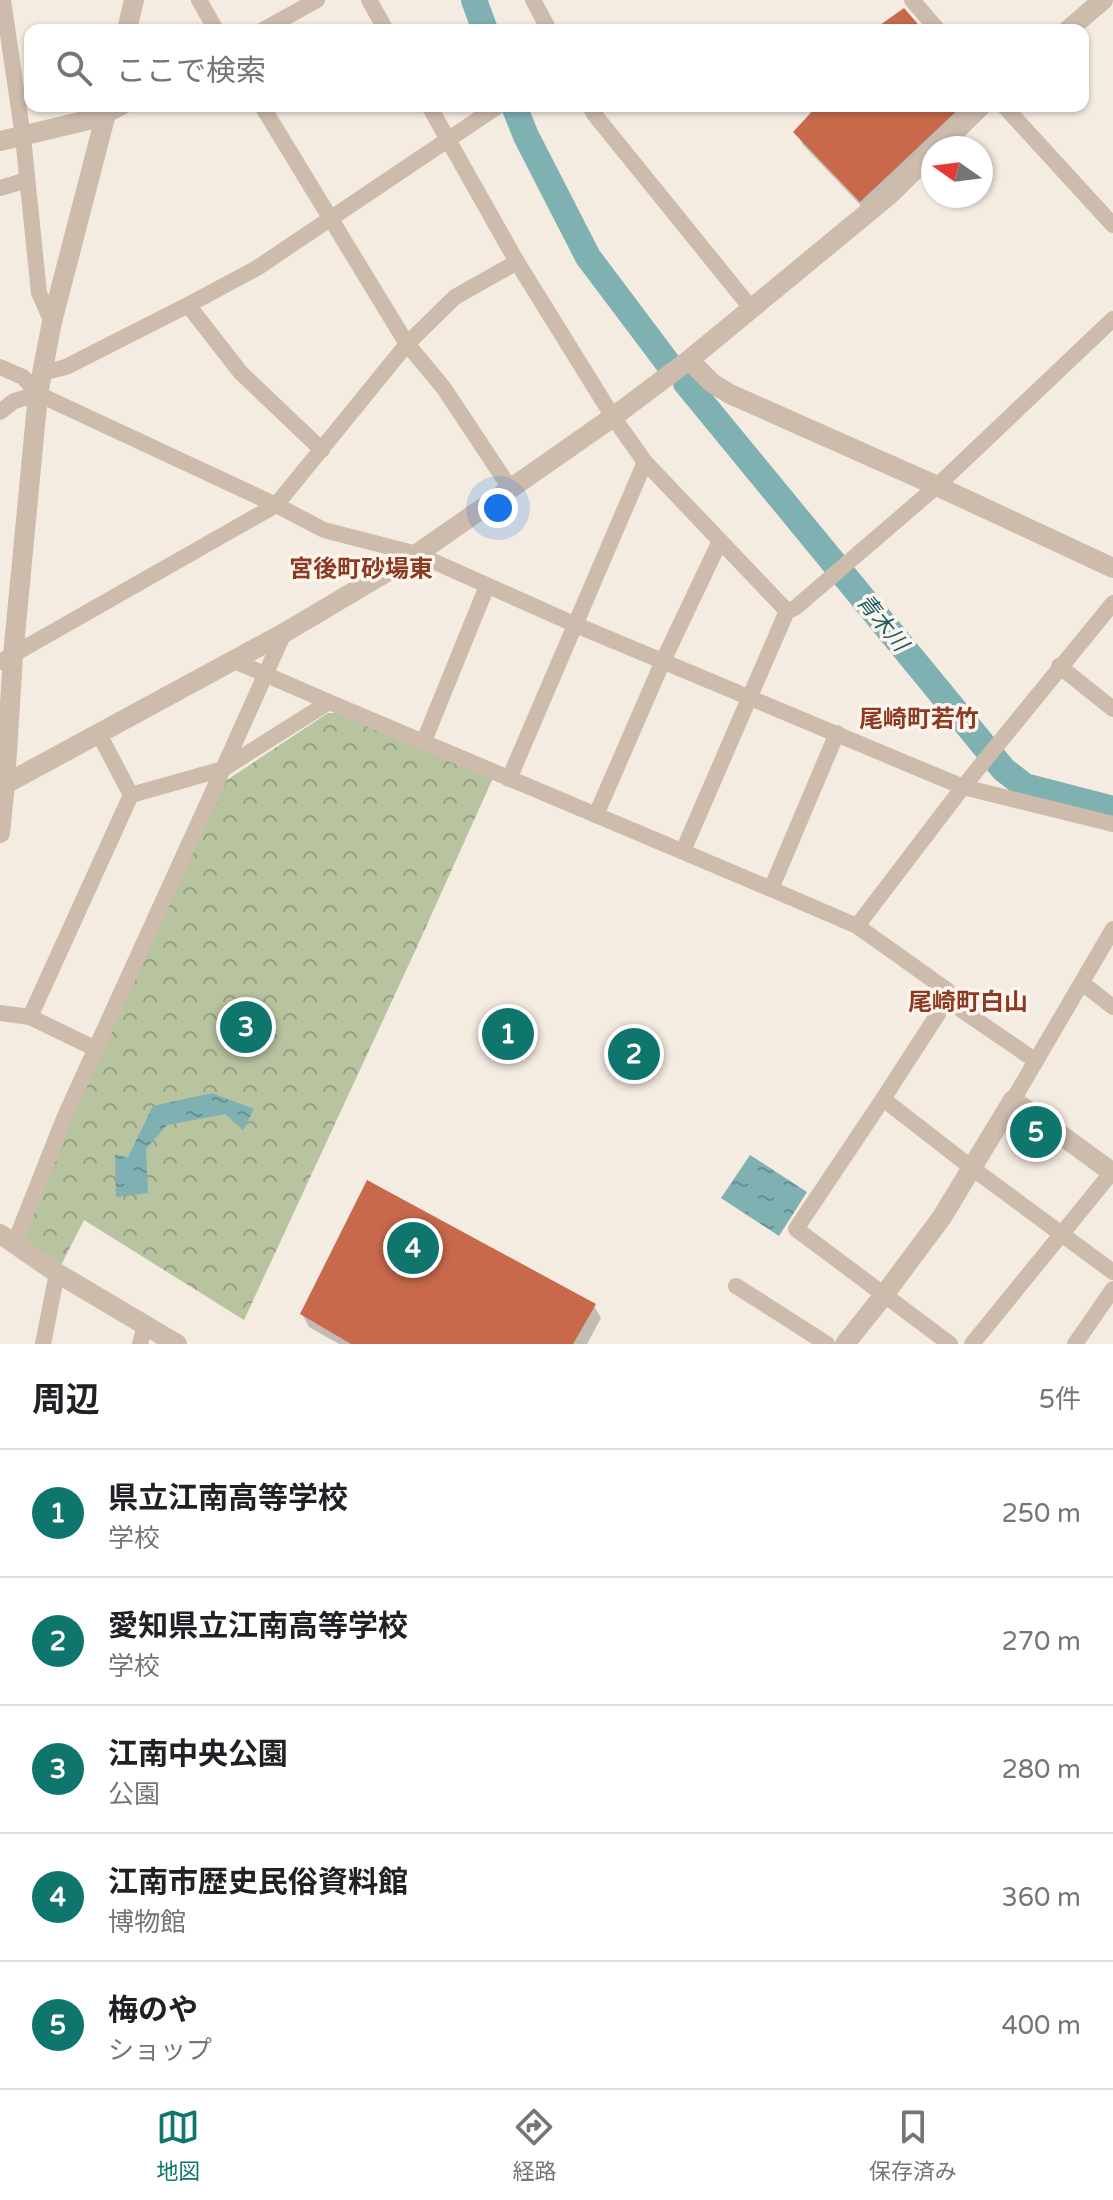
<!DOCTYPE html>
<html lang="ja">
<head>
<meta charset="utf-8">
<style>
  body { margin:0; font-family:"Varela Round","Noto Sans JP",sans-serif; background:#f2f2f2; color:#202124 }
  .compass { position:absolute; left:921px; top:136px; width:72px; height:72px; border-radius:50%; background:#fff; box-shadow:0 2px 6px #0004; rotate:284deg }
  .you { position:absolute; left:498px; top:508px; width:28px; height:28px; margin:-20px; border:6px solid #fff; border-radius:50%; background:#1a73e8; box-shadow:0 0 0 12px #1a73e833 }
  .badge { display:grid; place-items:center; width:52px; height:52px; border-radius:50%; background:#0f766e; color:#fff; font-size:26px; font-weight:700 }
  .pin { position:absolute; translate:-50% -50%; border:4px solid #fff; box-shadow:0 2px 8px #0006 }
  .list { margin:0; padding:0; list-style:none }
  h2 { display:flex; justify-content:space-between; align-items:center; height:104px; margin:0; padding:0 32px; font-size:34px }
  h2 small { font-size:26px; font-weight:400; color:#757577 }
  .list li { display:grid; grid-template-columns:52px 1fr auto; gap:24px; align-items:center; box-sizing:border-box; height:128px; padding:0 32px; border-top:2px solid #e0e0e0 }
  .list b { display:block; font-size:30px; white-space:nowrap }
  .list p { margin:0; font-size:26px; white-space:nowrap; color:#757577 }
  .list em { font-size:26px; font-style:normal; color:#757577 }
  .icon { flex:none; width:44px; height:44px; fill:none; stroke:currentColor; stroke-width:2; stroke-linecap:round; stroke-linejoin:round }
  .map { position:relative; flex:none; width:1113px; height:1344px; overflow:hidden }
  .search { position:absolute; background:#fff; box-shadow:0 2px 6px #0004; left:24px; right:24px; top:24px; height:88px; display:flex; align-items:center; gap:20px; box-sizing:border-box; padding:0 28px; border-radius:16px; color:#757577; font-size:30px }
  .sheet { height:744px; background:#fff }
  nav { display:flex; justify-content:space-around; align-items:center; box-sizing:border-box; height:112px; border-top:2px solid #e0e0e0; background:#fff; font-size:22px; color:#757577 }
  nav a { display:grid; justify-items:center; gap:4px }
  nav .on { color:#0f766e }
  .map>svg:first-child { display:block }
  .park { fill:url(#park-crowns) }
  .water { fill:url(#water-ripples) }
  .shadow { fill:#0003 }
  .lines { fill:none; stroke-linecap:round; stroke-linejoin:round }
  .river { stroke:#7fb0b2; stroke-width:26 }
  .building { fill:#c8694b }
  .minor { stroke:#cdbbac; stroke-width:16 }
  .tertiary { stroke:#cdbbac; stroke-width:20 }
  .labels { text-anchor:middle; stroke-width:7; stroke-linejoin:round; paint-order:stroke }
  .water-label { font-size:22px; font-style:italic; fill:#1f5a5e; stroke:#fbf5ee }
  .quarter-label { font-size:24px; font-weight:bold; fill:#8c3b22; stroke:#fbf5ee }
</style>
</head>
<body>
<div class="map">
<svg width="1113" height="1344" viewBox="0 0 1113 1344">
  <defs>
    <pattern id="park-crowns" width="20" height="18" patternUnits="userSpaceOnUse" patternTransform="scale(2)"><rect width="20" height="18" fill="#b8c4a0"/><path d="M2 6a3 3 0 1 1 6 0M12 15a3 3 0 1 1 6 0" fill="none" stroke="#97a083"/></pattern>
    <pattern id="water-ripples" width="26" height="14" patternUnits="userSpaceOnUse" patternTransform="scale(2)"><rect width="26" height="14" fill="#7fb0b2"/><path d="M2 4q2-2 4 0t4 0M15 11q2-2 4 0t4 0" fill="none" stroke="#699091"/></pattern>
  </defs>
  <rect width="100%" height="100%" fill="#f4ebe1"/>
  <polygon class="park" points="328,713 342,713 493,778 416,949 244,1320 84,1220 57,1273 15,1242 224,782"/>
  <g class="water">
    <polygon points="212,1093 254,1109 243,1130 225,1114 167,1125 146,1149 148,1193 116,1197 115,1155 128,1157 153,1106"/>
    <polygon points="750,1155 807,1192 779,1236 721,1198"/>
  </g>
  <g class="shadow">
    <polygon points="820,106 983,106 868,213 803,145 796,132"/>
    <polygon points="1025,1133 1047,1143 1050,1149 1045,1155"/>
    <polygon points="594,1306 601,1318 587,1344 339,1344 309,1327 302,1314"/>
  </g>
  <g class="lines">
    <g class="river">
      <polyline points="474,0 485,30"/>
      <polyline points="514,106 526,136 588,257 667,362"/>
      <polyline points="686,383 1004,770 1025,786 1113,809"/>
    </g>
  </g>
  <g class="building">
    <polygon points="904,8 923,30 873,30"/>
    <polygon points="817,106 962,106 860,202 793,132"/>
    <polygon points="1023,1124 1048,1142 1042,1151 1019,1128"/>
    <polygon points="367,1180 596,1304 573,1344 351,1344 300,1314"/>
  </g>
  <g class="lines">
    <g class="minor">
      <polyline points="3,0 23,137 39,293 52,322"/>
      <polyline points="199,0 216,30"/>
      <polyline points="369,0 386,30"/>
      <polyline points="533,0 549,30"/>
      <polyline points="912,0 938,30"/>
      <polyline points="263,30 317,0"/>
      <polyline points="262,106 407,344 443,387 510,488"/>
      <polyline points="429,106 517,262 613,417 645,462 787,611"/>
      <polyline points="590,106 594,114 751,308"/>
      <polyline points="1004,106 1113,225"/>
      <polyline points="105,116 124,106"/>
      <polyline points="0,188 27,180"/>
      <polyline points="188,305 241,373 322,450"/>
      <polyline points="0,367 23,377 38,394 276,505 324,530 417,554 576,625 963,787 1113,824"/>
      <polyline points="42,373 66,367 188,305 257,268 498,106"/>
      <polyline points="0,412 14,401 38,394"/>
      <polyline points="232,660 329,702"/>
      <polyline points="0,662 276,505 407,344 455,297 517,262"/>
      <polyline points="1059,666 1113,709"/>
      <polyline points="99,734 131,795 223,769 284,633"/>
      <polyline points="424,741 487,586"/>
      <polyline points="509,779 645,462"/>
      <polyline points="596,815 663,661 720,541"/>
      <polyline points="683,851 787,611 795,608 937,486 1113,319"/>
      <polyline points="771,889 857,926 947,990 947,1000 1036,1061"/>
      <polyline points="857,926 963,787 1113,603"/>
      <polyline points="1082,983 1113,1007"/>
      <polyline points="947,1000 883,1099 796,1229 950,1344"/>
      <polyline points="0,1013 30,1017 96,1049"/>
      <polyline points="30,1017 131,795"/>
      <polyline points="883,1099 972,1168 1113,1272"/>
      <polyline points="1013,1100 1113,929"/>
      <polyline points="15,1242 65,1116 223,769 329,702 771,889 837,733"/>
      <polyline points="736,1286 827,1344"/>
      <polyline points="43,1344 57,1273"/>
      <polyline points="140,1344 145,1325"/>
      <polyline points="972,1344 1112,1172"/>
      <polyline points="1075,1344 1113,1289"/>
    </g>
    <g class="tertiary">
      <polyline points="127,30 134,0"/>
      <polyline points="1068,30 1103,0"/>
      <polyline points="0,141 105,116"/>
      <polyline points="938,148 981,106"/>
      <polyline points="689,360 712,383 730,394 937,486 1113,568"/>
      <polyline points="0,787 284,633 417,554 613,417 689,360 888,196 933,152"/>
      <polyline points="0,833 5,784 13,656 38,394 52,322 108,106"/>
      <polyline points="0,1234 57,1273 177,1344"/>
      <polyline points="845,1344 884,1295 942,1217 1013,1100 1113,1173"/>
    </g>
  </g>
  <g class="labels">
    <g class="water-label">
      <text transform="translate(883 622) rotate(51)" y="8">青木川</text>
    </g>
    <g class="quarter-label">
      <text x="361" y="577">宮後町砂場東</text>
      <text x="919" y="727">尾崎町若竹</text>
      <text x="968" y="1010">尾崎町白山</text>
    </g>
  </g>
</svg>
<svg class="compass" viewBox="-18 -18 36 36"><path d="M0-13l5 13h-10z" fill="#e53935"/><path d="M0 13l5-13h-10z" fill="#757577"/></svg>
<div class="you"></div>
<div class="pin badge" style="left:508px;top:1034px">1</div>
<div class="pin badge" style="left:634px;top:1054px">2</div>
<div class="pin badge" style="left:246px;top:1027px">3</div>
<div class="pin badge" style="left:413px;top:1248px">4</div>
<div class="pin badge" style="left:1036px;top:1132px">5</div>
<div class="search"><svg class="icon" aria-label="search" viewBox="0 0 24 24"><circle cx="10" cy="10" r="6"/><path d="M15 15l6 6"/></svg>ここで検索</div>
</div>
<section class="sheet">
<h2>周辺<small>5件</small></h2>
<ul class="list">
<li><span class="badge">1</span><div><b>県立江南高等学校</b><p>学校</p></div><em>250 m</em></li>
<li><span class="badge">2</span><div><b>愛知県立江南高等学校</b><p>学校</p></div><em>270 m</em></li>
<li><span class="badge">3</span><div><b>江南中央公園</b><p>公園</p></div><em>280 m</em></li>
<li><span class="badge">4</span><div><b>江南市歴史民俗資料館</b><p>博物館</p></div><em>360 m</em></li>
<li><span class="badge">5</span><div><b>梅のや</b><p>ショップ</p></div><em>400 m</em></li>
</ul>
</section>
<nav>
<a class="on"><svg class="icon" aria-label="map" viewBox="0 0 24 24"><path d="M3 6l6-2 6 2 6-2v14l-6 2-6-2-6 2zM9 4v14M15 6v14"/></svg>地図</a>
<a><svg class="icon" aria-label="directions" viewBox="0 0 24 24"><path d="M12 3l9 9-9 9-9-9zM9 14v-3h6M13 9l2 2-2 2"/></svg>経路</a>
<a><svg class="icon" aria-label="saved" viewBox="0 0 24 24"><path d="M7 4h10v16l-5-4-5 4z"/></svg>保存済み</a>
</nav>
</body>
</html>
